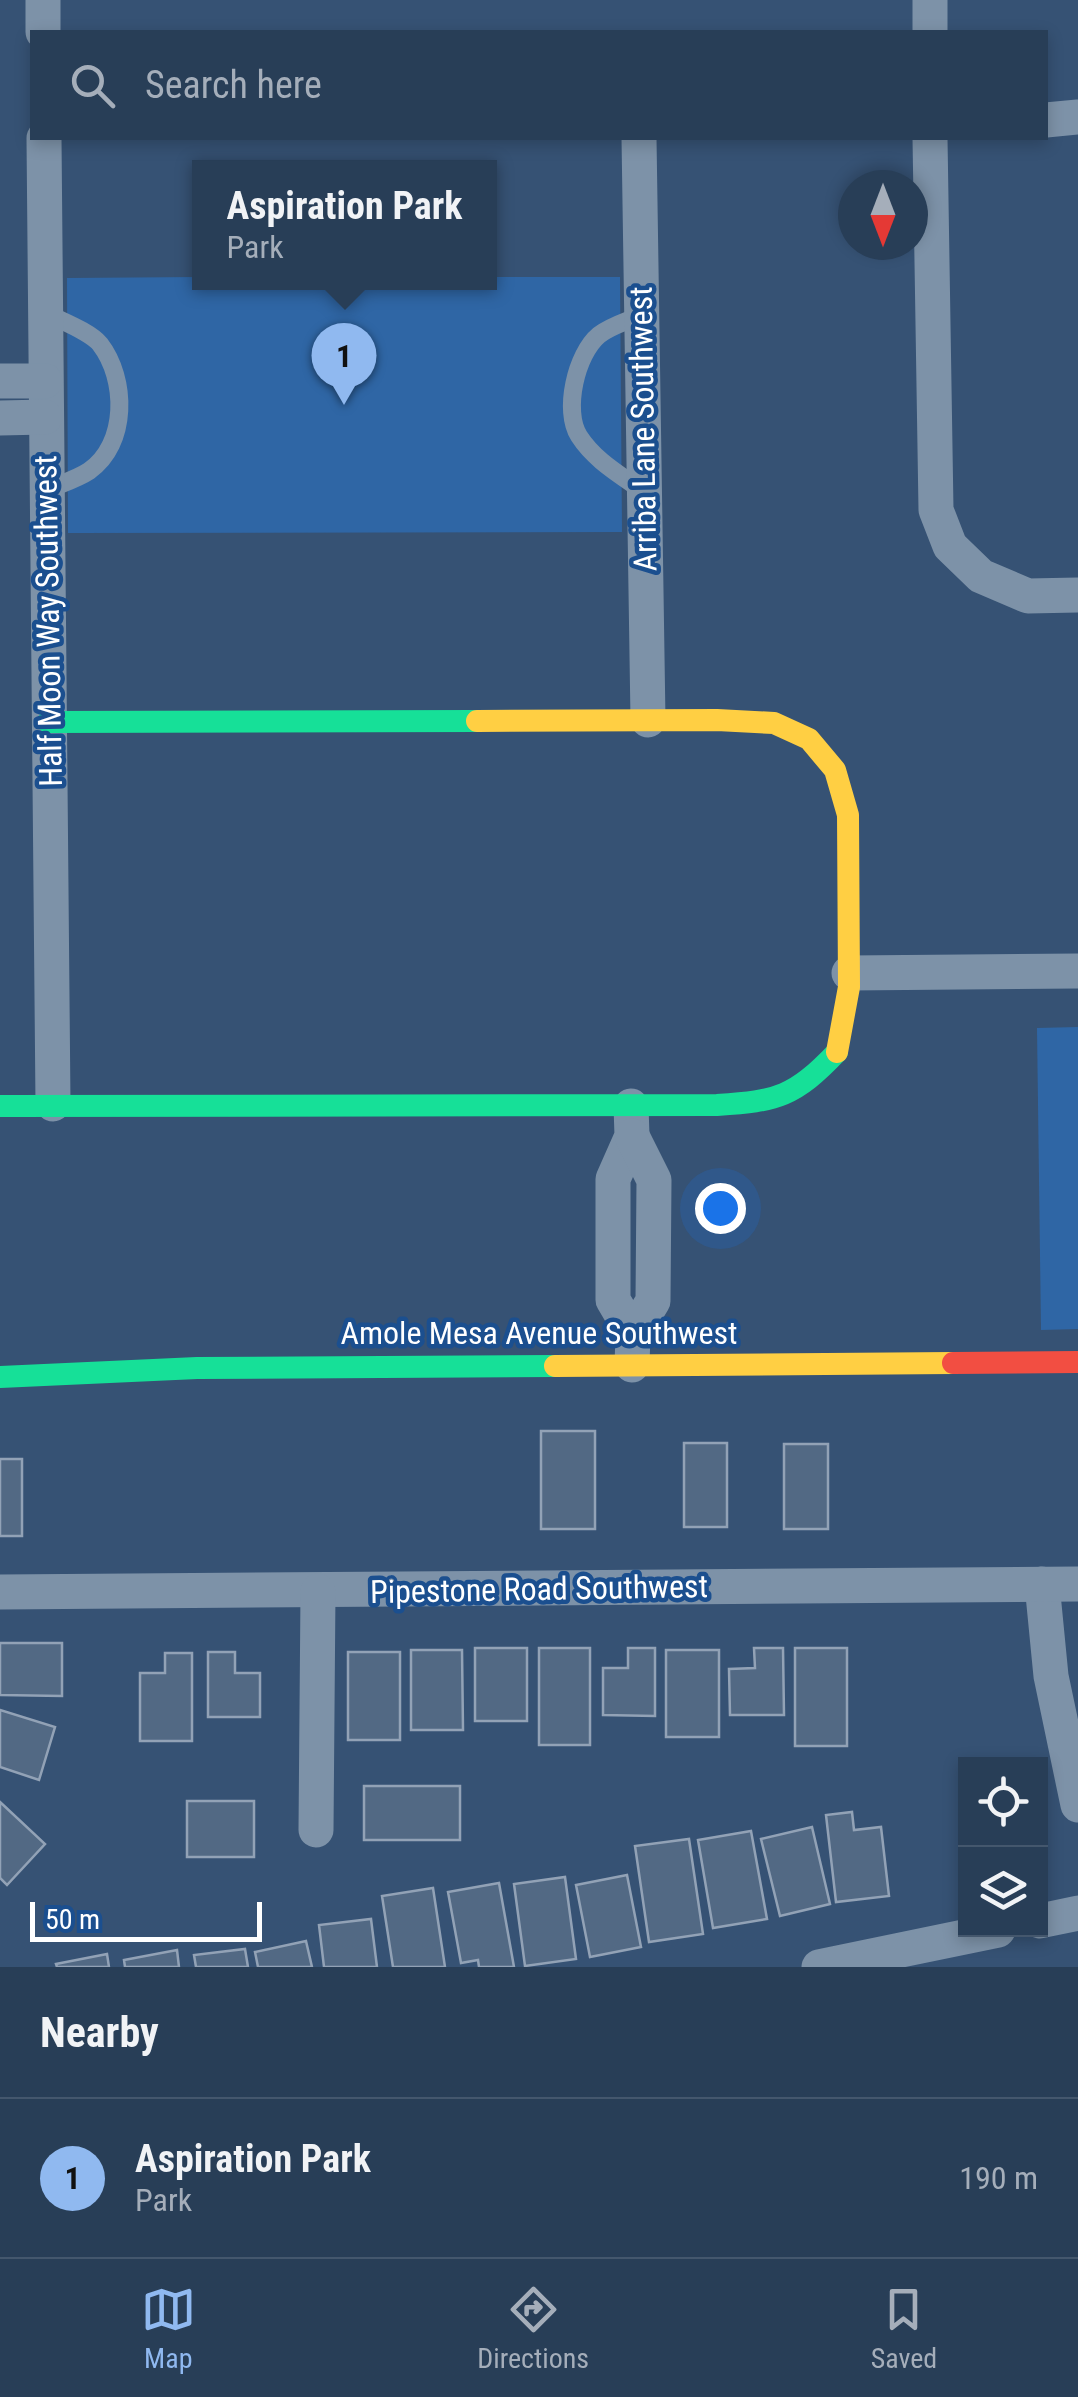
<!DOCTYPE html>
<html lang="en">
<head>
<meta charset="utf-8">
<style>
  body { margin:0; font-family:"Roboto Condensed",sans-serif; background:#30455d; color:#f1f3f6 }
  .controls { position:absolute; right:30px; bottom:30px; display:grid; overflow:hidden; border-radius:0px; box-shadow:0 5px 15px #0003 }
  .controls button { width:90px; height:90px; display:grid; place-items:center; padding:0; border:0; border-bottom:2px solid #44576d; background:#283e57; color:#f1f3f6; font:50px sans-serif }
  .compass { position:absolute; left:838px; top:170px; width:90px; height:90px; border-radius:50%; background:#283e57; box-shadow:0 5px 15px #0003; rotate:180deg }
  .scale { position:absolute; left:30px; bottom:25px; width:232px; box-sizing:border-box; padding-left:10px; border:5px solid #fff; border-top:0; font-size:28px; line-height:35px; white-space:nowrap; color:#fff; -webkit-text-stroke:8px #1b4f8f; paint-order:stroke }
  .you { position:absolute; left:720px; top:1208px; width:35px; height:35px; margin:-25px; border:8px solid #fff; border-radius:50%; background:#1a73e8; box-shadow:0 0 0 15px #1a73e833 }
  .badge { display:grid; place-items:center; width:65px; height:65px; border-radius:50%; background:#90b9f0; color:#111; font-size:32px; font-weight:700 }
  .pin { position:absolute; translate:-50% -82px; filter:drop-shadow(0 2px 5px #0008) }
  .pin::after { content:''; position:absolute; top:52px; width:35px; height:30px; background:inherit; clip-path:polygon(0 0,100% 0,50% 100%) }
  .popup { position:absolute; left:192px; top:160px; width:305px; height:130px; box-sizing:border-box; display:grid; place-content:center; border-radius:0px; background:#283e57; filter:drop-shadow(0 2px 8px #0005); font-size:32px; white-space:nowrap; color:#a5aeba }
  .popup b { font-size:38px; color:#f1f3f6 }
  .popup::after { content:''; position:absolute; left:50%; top:100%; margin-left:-20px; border:20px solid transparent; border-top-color:#283e57 }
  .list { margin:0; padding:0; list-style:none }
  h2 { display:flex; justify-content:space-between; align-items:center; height:130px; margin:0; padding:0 40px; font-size:42px }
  h2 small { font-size:32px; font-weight:400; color:#a5aeba }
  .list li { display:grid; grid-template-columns:65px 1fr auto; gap:30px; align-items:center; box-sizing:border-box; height:160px; padding:0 40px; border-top:2px solid #44576d }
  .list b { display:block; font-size:38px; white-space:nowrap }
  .list p { margin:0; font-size:32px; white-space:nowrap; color:#a5aeba }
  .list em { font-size:32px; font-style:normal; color:#a5aeba }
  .icon { flex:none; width:55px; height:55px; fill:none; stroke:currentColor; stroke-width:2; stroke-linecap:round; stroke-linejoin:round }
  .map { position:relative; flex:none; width:1078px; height:1967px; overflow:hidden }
  .search { position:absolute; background:#283e57; box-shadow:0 5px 15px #0003; left:30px; right:30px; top:30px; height:110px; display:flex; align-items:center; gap:25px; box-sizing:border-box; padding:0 35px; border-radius:0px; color:#a5aeba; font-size:38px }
  .sheet { height:290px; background:#283e57 }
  nav { display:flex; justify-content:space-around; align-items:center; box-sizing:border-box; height:140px; border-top:2px solid #44576d; background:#283e57; font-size:28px; color:#a5aeba }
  nav a { display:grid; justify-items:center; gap:5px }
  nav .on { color:#90b9f0 }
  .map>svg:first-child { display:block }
  .green { fill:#2f66a5 }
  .building { fill:#526984; stroke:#92a2b6; stroke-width:2.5 }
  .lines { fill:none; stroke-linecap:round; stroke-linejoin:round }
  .lane { stroke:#7d92a8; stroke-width:18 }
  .street { stroke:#7d92a8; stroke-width:35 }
  .fast { stroke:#16e098; stroke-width:22 }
  .slow { stroke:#ffcf43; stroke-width:22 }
  .jam { stroke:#f24e42; stroke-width:22 }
  .labels { text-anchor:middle; stroke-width:9; stroke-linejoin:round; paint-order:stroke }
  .street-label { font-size:32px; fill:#fff; stroke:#1b4f8f }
</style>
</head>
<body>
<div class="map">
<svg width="1078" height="1967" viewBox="0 0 1078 1967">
  <rect width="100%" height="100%" fill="#365274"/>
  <g class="green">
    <polygon points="199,277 199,282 489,282 489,277 620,277 622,532 68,533 67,278"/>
    <polygon points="1078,1027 1078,1329 1041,1330 1037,1028"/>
  </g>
  <g class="building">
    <rect x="541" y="1431" width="54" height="98"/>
    <rect x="684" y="1443" width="43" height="84"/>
    <rect x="784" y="1444" width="44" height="85"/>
    <rect x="0" y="1459" width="22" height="77"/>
    <polygon points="0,1643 62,1643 62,1696 0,1695"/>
    <rect x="475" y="1648" width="52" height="73"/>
    <rect x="539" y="1648" width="51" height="97"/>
    <polygon points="628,1648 655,1648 655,1716 603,1715 603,1668 628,1668"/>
    <polygon points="754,1648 783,1648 784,1715 730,1715 729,1669 755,1668"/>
    <rect x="795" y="1648" width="52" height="98"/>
    <polygon points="411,1650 462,1650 463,1730 411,1730"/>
    <rect x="666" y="1650" width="53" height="87"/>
    <polygon points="208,1652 235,1652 235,1673 260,1673 260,1717 208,1717"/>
    <rect x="348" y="1652" width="52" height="88"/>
    <polygon points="165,1653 192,1653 192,1741 140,1741 140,1673 165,1673"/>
    <polygon points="0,1710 55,1727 39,1780 0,1767"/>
    <rect x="364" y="1786" width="96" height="54"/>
    <rect x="187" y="1801" width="67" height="56"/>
    <polygon points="0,1802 45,1844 7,1885 0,1878"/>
    <polygon points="852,1812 854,1830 881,1827 889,1896 836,1902 826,1815"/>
    <polygon points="812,1827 830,1904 780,1916 761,1839"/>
    <polygon points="751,1831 767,1919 713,1928 698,1840"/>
    <polygon points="689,1839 703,1934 649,1942 635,1846"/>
    <polygon points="627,1875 641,1947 590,1957 576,1885"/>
    <polygon points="565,1877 576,1959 525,1966 514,1884"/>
    <polygon points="499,1883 514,1967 479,1967 478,1960 461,1963 448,1892"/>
    <polygon points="433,1888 445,1967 393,1967 382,1896"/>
    <polygon points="371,1919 377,1967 324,1967 319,1925"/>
    <polygon points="306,1941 312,1967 258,1967 255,1952"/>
    <polygon points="245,1949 248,1967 196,1967 194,1955"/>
    <polygon points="177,1950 179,1967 125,1967 124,1960"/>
    <polygon points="107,1954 109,1967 57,1967 56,1964"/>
  </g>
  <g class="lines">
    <g class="lane">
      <path d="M46,313C61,321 89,331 100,344C127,379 128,444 89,471C77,479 60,484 47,490"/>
      <path d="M641,315C628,321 610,326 599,335C576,354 563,411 579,436C595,461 621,475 644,492"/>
    </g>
    <g class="street">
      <polyline points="43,0 43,32"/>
      <polyline points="930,0 930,32"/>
      <polyline points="1046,120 1078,117"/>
      <polyline points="44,138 53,1104"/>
      <polyline points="639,138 648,720"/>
      <polyline points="930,138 936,510 950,546 981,576 1028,596 1078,595"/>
      <polyline points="0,381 45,381"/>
      <polyline points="0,418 45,417"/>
      <polyline points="849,973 1078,971"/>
      <polyline points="631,1106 632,1136 613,1179 613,1300 633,1334 632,1365"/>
      <polyline points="632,1136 654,1180 653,1301 633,1334"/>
      <polyline points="1042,1584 1051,1676 1078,1805"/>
      <polyline points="0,1592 1078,1584"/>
      <polyline points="316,1830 318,1591"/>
      <polyline points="1040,1921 1078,1913"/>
      <polyline points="819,1967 998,1930"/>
    </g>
    <g class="fast">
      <polyline points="48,722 477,721"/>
      <path d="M0,1106L717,1105C778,1101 794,1097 837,1052"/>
      <polyline points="0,1377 197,1368 555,1366"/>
    </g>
    <g class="slow">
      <polyline points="477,721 717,720 774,723 809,739 835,770 848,815 849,987 837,1052"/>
      <polyline points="555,1366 953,1363"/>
    </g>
    <polyline class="jam" points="953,1363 1078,1362"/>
  </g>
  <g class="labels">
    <g class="street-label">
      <text transform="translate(643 429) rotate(-91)" y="11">Arriba Lane Southwest</text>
      <text transform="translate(48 621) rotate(-91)" y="11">Half Moon Way Southwest</text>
      <text x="539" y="1344">Amole Mesa Avenue Southwest</text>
      <text transform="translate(539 1589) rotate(-1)" y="11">Pipestone Road Southwest</text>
    </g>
  </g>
</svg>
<div class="controls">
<button><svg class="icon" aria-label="locate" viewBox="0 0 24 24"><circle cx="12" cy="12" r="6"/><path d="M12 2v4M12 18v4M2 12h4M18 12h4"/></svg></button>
<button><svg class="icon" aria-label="layers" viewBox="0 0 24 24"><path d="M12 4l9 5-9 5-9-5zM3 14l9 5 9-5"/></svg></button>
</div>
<svg class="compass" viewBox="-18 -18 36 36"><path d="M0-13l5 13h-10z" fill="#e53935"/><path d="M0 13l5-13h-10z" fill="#a5aeba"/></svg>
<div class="scale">50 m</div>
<div class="you"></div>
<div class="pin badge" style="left:344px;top:405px">1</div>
<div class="popup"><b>Aspiration Park</b>Park</div>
<div class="search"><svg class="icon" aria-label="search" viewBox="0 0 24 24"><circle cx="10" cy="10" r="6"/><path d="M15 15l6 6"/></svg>Search here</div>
</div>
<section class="sheet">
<h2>Nearby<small></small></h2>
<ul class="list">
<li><span class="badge">1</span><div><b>Aspiration Park</b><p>Park</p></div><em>190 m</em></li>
</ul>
</section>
<nav>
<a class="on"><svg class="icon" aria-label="map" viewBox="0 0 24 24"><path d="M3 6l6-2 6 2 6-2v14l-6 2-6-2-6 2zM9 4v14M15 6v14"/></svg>Map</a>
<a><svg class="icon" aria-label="directions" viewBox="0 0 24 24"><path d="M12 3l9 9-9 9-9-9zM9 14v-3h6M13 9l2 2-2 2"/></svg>Directions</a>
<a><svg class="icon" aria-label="saved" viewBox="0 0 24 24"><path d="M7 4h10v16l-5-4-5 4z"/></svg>Saved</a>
</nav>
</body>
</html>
